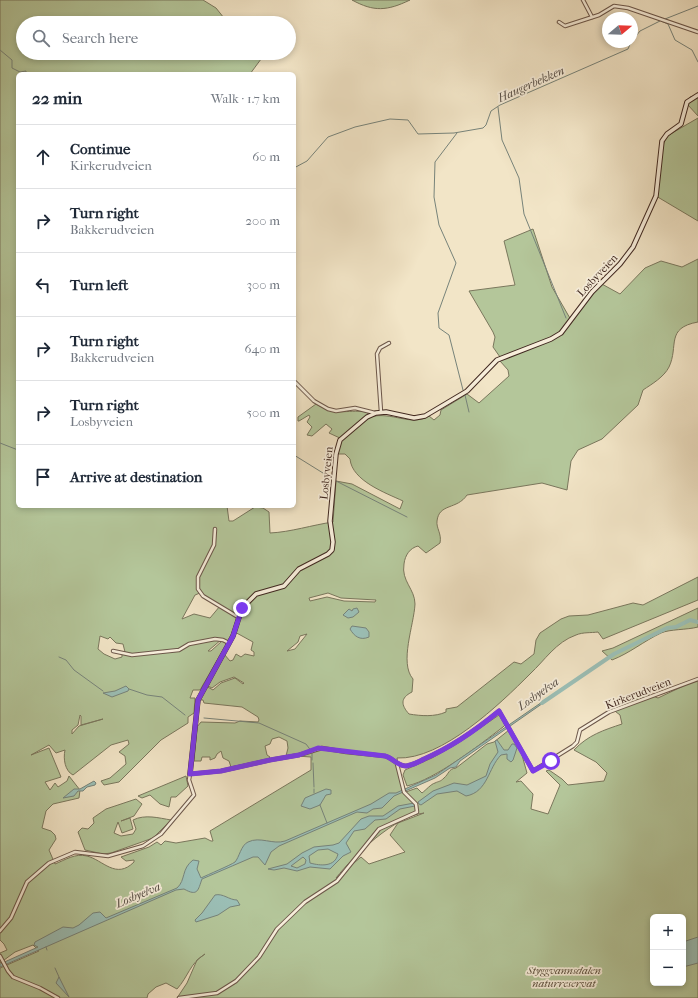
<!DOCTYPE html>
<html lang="en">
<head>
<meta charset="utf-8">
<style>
  body { margin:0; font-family:"IM FELL French Canon",serif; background:#f2f2f3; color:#1f2937 }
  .controls { position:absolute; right:12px; bottom:12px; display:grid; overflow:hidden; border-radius:6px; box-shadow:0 2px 6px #0003 }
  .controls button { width:36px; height:36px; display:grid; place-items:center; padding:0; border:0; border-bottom:1px solid #e0e1e3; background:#fff; color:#1f2937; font:20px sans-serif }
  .compass { position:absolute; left:602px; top:12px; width:36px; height:36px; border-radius:50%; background:#fff; box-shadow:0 2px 6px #0003; rotate:71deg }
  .stop { position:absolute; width:12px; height:12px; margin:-9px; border:3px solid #7c3aed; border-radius:50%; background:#fff }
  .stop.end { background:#7c3aed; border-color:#fff; box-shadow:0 1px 4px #0008 }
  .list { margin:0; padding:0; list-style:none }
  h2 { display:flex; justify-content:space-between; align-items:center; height:52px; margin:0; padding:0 16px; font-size:17px }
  h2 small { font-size:13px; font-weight:400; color:#747a83 }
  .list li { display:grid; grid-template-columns:26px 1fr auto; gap:12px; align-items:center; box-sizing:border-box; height:64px; padding:0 16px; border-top:1px solid #e0e1e3 }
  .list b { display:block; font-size:15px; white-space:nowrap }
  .list p { margin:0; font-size:13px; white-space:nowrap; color:#747a83 }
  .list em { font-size:13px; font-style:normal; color:#747a83 }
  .icon { flex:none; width:22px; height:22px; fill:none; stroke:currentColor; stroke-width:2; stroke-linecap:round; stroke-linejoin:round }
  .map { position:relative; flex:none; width:698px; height:998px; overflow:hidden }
  .search { position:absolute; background:#fff; box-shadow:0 2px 6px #0003; left:16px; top:16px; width:280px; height:44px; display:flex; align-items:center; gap:10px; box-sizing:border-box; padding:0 14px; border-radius:22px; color:#747a83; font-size:15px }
  .panel { position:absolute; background:#fff; box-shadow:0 2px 6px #0003; left:16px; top:72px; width:280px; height:436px; border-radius:6px }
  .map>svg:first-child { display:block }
  .green { fill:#b4c69a; stroke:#7a775d; fill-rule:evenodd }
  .water { fill:#9bbfb6; stroke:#77837a; fill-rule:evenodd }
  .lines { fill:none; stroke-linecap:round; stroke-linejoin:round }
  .stream { stroke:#77837a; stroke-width:1 }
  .river { stroke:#9bbfb6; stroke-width:4 }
  .minor-casing { stroke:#6c574a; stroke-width:4.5 }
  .secondary-casing { stroke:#402820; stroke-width:5.5 }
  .minor { stroke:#f7eedb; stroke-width:2.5 }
  .secondary { stroke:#f7eedb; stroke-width:3.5 }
  .route { stroke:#7c3aed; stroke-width:5 }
  .labels { text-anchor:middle; stroke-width:3.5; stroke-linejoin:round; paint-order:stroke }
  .street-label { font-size:11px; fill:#402820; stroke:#f7eedb }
  .park-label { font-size:11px; font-style:italic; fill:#5d503e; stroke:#f7eedb }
  .water-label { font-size:12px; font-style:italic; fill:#574e46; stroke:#f7eedb }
</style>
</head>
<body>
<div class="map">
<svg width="698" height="998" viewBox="0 0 698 998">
  <rect width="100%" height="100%" fill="#f2e5c7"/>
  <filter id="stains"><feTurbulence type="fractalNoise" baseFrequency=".005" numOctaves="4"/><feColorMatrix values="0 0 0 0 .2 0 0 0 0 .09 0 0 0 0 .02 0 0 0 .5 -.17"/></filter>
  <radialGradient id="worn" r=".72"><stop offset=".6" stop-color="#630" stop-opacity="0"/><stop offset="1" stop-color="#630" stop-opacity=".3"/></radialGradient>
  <g class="green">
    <path d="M0,0H203L216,8L228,23H23V53H262L264,55L250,74H18V506H227L229,521H233L255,507L263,508L269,512L270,533C291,532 312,525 333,522L336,481L352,484L400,509L403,501C386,493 352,481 350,459L345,454H338L339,444L342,439L329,433L332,429L326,424L312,436L307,435L312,427L307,422L310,417L309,415L299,421H298V417L316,404C338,417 344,409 367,412L370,417C392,411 411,427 429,416L434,420L440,415L441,410L467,394L479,403L509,376L508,370L500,361V357L493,347L495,337L493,332L469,291L515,285L504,241L533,229L552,287L571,320L600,283L620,294L645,268L661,261L682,267L698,259V322C665,328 679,346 669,367C664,377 652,384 643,390L638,405L602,439L578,450L571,461L567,490L542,483L467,495C457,510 439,503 437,521C436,528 442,534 440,543L426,553L418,546C410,548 405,555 404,564C401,581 415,589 415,604C414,625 399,663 413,679L412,692C400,698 401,705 409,714C421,716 435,717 446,712V709L457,707L514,662L521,664L534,654L536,640L540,633L561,619L569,616L588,615L633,603L643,605L698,577V600L603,639L598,632C591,633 583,632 576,635C556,642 545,660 530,674C500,704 442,760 397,758L403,793L417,788L422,793C426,790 431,784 435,783C439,781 440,782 444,778C449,774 448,769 456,768L487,744L494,742L509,730L520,748L527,773L516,782L521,781L533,794L531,809L548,814L560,785L546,771L549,770L562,779L568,785L604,781L607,773L596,762L574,750C588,735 604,730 622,724L620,715L611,708L640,691L658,698L698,679V998H177L187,983L197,960L205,954C190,963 188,977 177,989L166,983L156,987L148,994L147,998H0V968L39,951L33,945L15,952L0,963V953L7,950L4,944L0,940ZM200,593L220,606L210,618L194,614L182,619L195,595ZM328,593L341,598L376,600L375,602L344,601L327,597L310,601L309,598ZM233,631L253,642L251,650L254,652V656L245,654L241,657L236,654L233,660L230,661L224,654L208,686L212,688L220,682L234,677L244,683L243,684L235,678L221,683L213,690L206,686L200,700H203L204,703L242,707L258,717L259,720L258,722L240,721L235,723L201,722L197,727L194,761H201L202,757H210V760L215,758L217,754L221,751L223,758L229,761L231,767L268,759L270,757L267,755L265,746L270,744L272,739L279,737L287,741L288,748L286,756L297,754V756L311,757V770L210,831L213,841H211L205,838L176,843L165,841L161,845L157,842L149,847L121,857L126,861L134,860V862C116,880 103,860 87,856C75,853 65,860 55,864L49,850L56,839L55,835L51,831L42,828L46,811L53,804L79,798L80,790L69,776L67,781L58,787L55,783L50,790L45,782L61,777L49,748L31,755L49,745L56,753L65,750C63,759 65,771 73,775L111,745L128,740L129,744L119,752L125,756L126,764L110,778L101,781L104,785L119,782L161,740L188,723V717L194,713L195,698H190L193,690H200L227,643L222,641L211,651H208L222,639L228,641ZM307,634L295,649L287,651L298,642L300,636ZM100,636L108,639L110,637L116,643L123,644L125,652L122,654V657L115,659L104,654L98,649ZM80,715L81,716V725L103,719L79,726L72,734V730L78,725ZM424,813L398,823L390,835L405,852L369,864L361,857L336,878C354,855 395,816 424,813ZM653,917H683V983H653Z"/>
    <path d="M352,0H410C387,11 374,12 352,0Z"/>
    <polygon points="698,95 698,116 688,105 690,97"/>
    <polygon points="698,118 698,221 656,196 663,145 667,136"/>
    <path d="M698,608V627C687,630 670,629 661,633C644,641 630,653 612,660L602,651L613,648Z"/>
    <path d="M499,715L505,725L503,727C478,746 436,779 407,786L403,775L405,770L432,758L458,743Z"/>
    <polygon points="186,776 188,786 176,797 171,797 169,807 160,804 150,795 142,798 138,796"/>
    <path d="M136,799L142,804L134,816L121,821L130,818L133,829L122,833L118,822L114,833L121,836L133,834L136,829L133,820C145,814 159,818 171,820L153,838L111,853L103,854L85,850L78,832L82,828L88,829L94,823L93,818L106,809Z"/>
  </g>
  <g class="water">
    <polygon points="357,608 359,612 353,617 348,618 343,615 349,609 352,611 353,609"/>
    <path d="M352,626L366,628L369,632V637C360,641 354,636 350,629Z"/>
    <polygon points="126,686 129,689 128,691 112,697 103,693 115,691"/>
    <path d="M545,700L546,701L460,761L456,767L450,768L435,778L394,796L382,808L373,809L367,813L357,812L279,846L271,852L265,865L258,857H253L202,879C198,890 198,897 184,889L176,890L0,967V964L38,947L34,945L35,942L63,927L73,928L79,925L93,913L100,912L106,918L177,888C186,880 181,869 193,860L199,861L197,869L201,878C207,875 231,865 235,862C239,858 241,845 248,842C260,836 273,845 285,841L371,804L389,793H396L436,775Z"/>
    <path d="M497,740L504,750H508L512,744H514L517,748L513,760L511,762L507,759V754L501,755C488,768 488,792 466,796L457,791L437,794L421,805L419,804L418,802L433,791L454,783L467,785L486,776L490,764L498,752L495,741Z"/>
    <polygon points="94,781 96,783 95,785 87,787 83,791 78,791 74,796 63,798 74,789 80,789"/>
    <polygon points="326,789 331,790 331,794 326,795 320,805 310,809 301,806 305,798"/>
    <path d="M414,803L415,806L400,809L386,819L375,820L365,829L354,831L346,843L351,852L343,856L330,869L310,867L297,871L284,868L274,870L268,869L287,864L302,853L314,847L333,845L339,843L361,819L369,816H383L398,806ZM328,849L338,854C335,867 321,866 310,863L309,856L318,850ZM303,857L306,860L305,864L297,868L291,866Z"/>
    <path d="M215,895C223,893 229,900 237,900L240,905L230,907L218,915L196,922L195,920L202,913Z"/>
    <polygon points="698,937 698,963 683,967 683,942"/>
    <polygon points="59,977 69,997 56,983"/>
  </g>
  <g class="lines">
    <g class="stream">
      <polyline points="665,19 698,6"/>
      <polyline points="661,21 668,24 675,40 692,50 698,62"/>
      <polyline points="632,41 640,31 660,21"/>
      <polyline points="0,50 12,60 12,68 20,72 26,71 26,74"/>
      <polyline points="498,107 502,140 519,178 524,214 566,318"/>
      <polyline points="457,133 435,162 434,197 439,225 456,263 438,313 439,328 449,335 463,390"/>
      <polyline points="294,168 307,161 328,137 355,127 390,119 408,120 418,134 454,133 483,128 486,125 491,111 500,105 628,49 631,42"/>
      <polyline points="465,395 469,412"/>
      <polyline points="0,443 18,450"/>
      <polyline points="294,455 331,478"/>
      <polyline points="336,481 407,517"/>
      <polyline points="59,657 66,660 74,670 103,691"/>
      <polyline points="129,689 147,695 162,697 185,715"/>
      <polyline points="204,718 259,723 306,744 312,752 312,760"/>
      <polyline points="313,763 314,787"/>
      <polyline points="314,789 314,793"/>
      <polyline points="320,805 327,823"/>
      <polyline points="46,947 47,950"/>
      <polyline points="55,968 59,977"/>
    </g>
    <polyline class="river" points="542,703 614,654 667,628 676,627 690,620 698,622"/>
    <defs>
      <g id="minor">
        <polyline points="583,0 592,17"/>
        <polyline points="559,22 565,26 599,15 614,6 628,8 698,32"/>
        <polyline points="294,381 314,401 328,409 336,411 355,408 375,413"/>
        <polyline points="381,412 377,354 380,348 389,343"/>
        <polyline points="215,529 214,545 198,577 198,589 203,596 238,617"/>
        <polyline points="113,651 132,655 179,650 189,644 215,639 223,640 229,643"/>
        <path d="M0,931L11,918L27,882L49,863L75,852L108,856L143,846L161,834L194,795L189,780L190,774L221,771L270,760L299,755L322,748L346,752L385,756C393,758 397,766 406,766C412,765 419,762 424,759C452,747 476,730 499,711L533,771L573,746L577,742L580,730L609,712L698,679"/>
        <polyline points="0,956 8,971 13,977 40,988 58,998"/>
        <polyline points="179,998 217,993 236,981 259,957 277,929 305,902 337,881 379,829 417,812 416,804 404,792 397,764"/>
      </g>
      <polyline id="secondary" points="190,774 198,700 233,636 242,608 256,594 284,586 299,569 328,554 332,550 333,542 330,521 336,454 340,440 367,417 376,413 386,412 414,418 425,416 467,391 497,360 551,339 561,333 592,292 620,264 633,247 656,196 662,141 667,134 681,124 687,102 698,95"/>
    </defs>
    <use href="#minor" class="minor-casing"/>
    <use href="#secondary" class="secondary-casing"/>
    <use href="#minor" class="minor"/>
    <use href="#secondary" class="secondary"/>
  </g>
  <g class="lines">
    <path class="route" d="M242,608L233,636L198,700L190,774L221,771L270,760L299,755L318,748L385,756C393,758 397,766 406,766C412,765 419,762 424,759C452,747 476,730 499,711L533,771L551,761"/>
  </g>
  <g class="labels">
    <g class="street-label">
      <text transform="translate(597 275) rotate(-47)" y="4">Losbyveien</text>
      <text transform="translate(326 473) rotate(-84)" y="4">Losbyveien</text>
      <text transform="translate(638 693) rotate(-21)" y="4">Kirkerudveien</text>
    </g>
    <g class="park-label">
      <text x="564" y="974">Styggvannsdalen<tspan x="564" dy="13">naturreservat</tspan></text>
    </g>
    <g class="water-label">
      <text transform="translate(531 84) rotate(-24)" y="4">Haugerbekken</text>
      <text transform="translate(538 694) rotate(-35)" y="4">Losbyelva</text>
      <text transform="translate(138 895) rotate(-23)" y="4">Losbyelva</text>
    </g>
  </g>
  <rect width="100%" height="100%" filter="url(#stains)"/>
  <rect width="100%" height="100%" fill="url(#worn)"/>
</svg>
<div class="controls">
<button>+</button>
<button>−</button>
</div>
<svg class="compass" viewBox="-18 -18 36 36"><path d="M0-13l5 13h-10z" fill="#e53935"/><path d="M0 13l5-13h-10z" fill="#747a83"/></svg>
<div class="stop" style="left:551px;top:761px"></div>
<div class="stop end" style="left:242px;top:608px"></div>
<div class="search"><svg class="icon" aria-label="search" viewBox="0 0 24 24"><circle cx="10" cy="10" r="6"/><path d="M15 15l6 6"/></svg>Search here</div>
<section class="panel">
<h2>22 min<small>Walk · 1.7 km</small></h2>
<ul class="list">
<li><svg class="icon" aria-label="ahead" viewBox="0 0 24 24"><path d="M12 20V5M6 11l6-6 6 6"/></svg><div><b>Continue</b><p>Kirkerudveien</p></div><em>60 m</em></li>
<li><svg class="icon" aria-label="right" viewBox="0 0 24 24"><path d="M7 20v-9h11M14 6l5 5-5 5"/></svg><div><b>Turn right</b><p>Bakkerudveien</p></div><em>200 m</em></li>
<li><svg class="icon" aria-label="left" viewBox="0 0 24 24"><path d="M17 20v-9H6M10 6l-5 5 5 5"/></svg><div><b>Turn left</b></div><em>300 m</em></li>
<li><svg class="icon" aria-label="right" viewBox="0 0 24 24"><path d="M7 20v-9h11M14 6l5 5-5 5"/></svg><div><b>Turn right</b><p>Bakkerudveien</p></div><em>640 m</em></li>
<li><svg class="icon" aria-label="right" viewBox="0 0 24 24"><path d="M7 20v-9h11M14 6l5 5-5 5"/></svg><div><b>Turn right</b><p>Losbyveien</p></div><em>500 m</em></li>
<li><svg class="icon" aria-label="arrive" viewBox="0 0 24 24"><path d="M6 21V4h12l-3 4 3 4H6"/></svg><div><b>Arrive at destination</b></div></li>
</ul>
</section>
</div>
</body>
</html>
